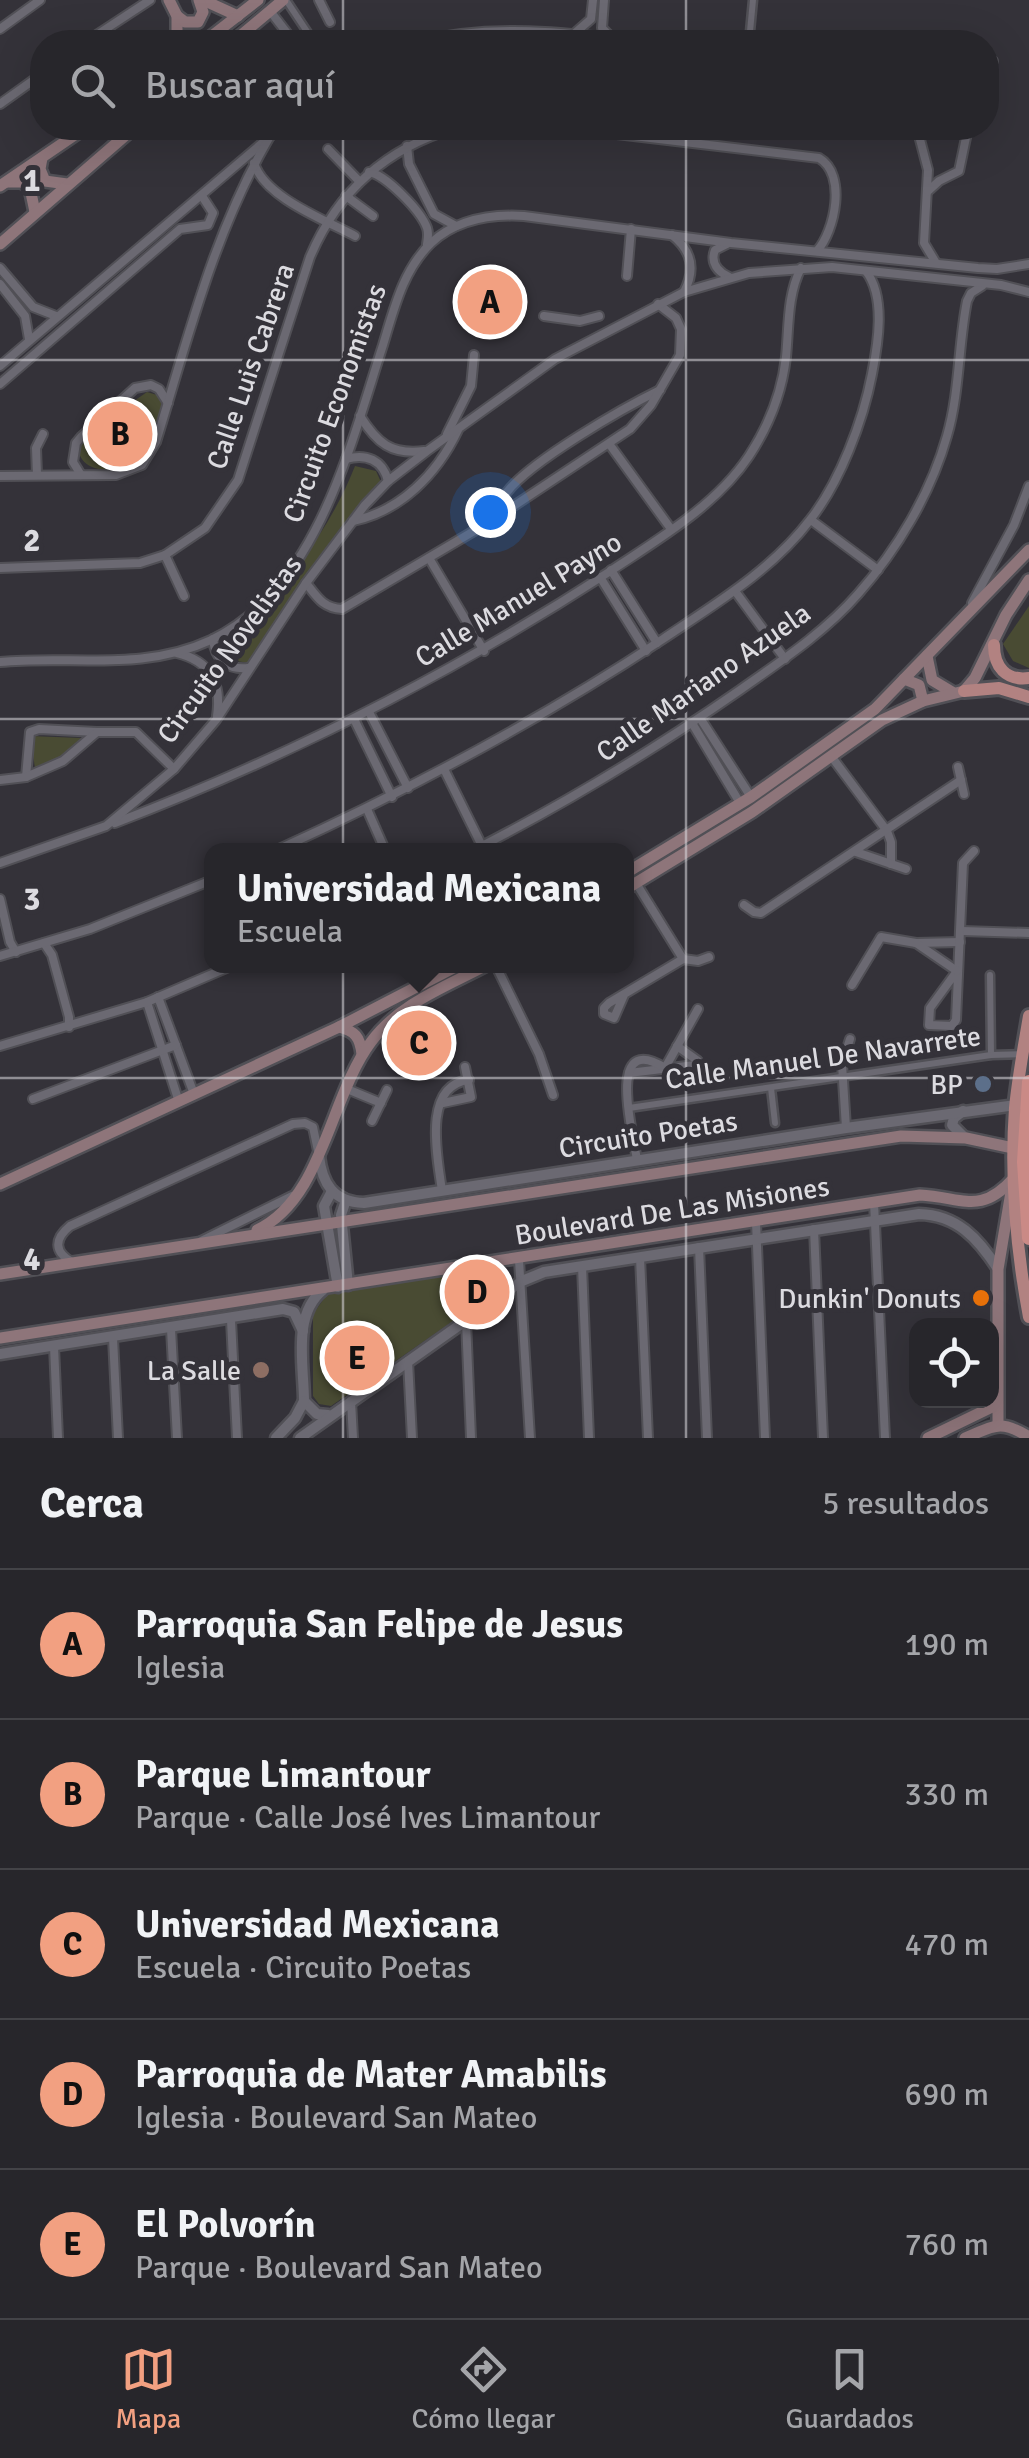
<!DOCTYPE html>
<html lang="es">
<head>
<meta charset="utf-8">
<style>
  body { margin:0; font-family:Signika,sans-serif; background:#333237; color:#f1f3f6 }
  .controls { position:absolute; right:30px; bottom:30px; display:grid; overflow:hidden; border-radius:20px; box-shadow:0 10px 40px #0002 }
  .controls button { width:90px; height:90px; display:grid; place-items:center; padding:0; border:0; border-bottom:2px solid #434347; background:#27262b; color:#f1f3f6; font:50px sans-serif }
  .you { position:absolute; left:490px; top:512px; width:35px; height:35px; margin:-25px; border:8px solid #fff; border-radius:50%; background:#1a73e8; box-shadow:0 0 0 15px #1a73e833 }
  .badge { display:grid; place-items:center; width:65px; height:65px; border-radius:50%; background:#f2a081; color:#111; font-size:32px; font-weight:700 }
  .pin { position:absolute; translate:-50% -50%; border:5px solid #fff; box-shadow:0 2px 10px #0006 }
  .popup { position:absolute; left:204px; top:843px; width:430px; height:130px; box-sizing:border-box; display:grid; place-content:center; border-radius:20px; background:#27262b; filter:drop-shadow(0 2px 8px #0005); font-size:32px; white-space:nowrap; color:#a4a5a9 }
  .popup b { font-size:38px; color:#f1f3f6 }
  .popup::after { content:''; position:absolute; left:50%; top:100%; margin-left:-20px; border:20px solid transparent; border-top-color:#27262b }
  .list { margin:0; padding:0; list-style:none }
  h2 { display:flex; justify-content:space-between; align-items:center; height:130px; margin:0; padding:0 40px; font-size:42px }
  h2 small { font-size:32px; font-weight:400; color:#a4a5a9 }
  .list li { display:grid; grid-template-columns:65px 1fr auto; gap:30px; align-items:center; box-sizing:border-box; height:150px; padding:0 40px; border-top:2px solid #434347 }
  .list b { display:block; font-size:38px; white-space:nowrap }
  .list p { margin:0; font-size:32px; white-space:nowrap; color:#a4a5a9 }
  .list em { font-size:32px; font-style:normal; color:#a4a5a9 }
  .icon { flex:none; width:55px; height:55px; fill:none; stroke:currentColor; stroke-width:2; stroke-linecap:round; stroke-linejoin:round }
  .map { position:relative; flex:none; width:1029px; height:1438px; overflow:hidden }
  .search { position:absolute; background:#27262b; box-shadow:0 10px 40px #0002; left:30px; right:30px; top:30px; height:110px; display:flex; align-items:center; gap:25px; box-sizing:border-box; padding:0 35px; border-radius:40px; color:#a4a5a9; font-size:38px }
  .sheet { height:880px; background:#27262b }
  nav { display:flex; justify-content:space-around; align-items:center; box-sizing:border-box; height:140px; border-top:2px solid #434347; background:#27262b; font-size:28px; color:#a4a5a9 }
  nav a { display:grid; justify-items:center; gap:5px }
  nav .on { color:#f2a081 }
  .map>svg:first-child { display:block }
  .green { fill:#494b33 }
  .lines { fill:none; stroke-linecap:round; stroke-linejoin:round }
  .pedestrian-casing { stroke:#515056; stroke-width:11 }
  .minor-casing { stroke:#515056; stroke-width:12 }
  .tertiary-casing { stroke:#515056; stroke-width:15 }
  .secondary-casing { stroke:#515056; stroke-width:16 }
  .primary-casing { stroke:#515056; stroke-width:18 }
  .trunk-casing { stroke:#515056; stroke-width:19 }
  .pedestrian { stroke:#6b6972; stroke-width:6 }
  .minor { stroke:#6b6972; stroke-width:8 }
  .tertiary { stroke:#6b6972; stroke-width:10 }
  .secondary { stroke:#8e757a; stroke-width:11 }
  .primary { stroke:#b28281; stroke-width:12 }
  .trunk { stroke:#ca8a86; stroke-width:14 }
  .grid { fill:none; stroke:#dcdbe0; stroke-width:2.5; stroke-opacity:0.55 }
  .service-dot { fill:#5c6f8a; stroke:#343239; stroke-width:4 }
  .food-dot { fill:#e8710a; stroke:#343239; stroke-width:4 }
  .education-dot { fill:#8d6e63; stroke:#343239; stroke-width:4 }
  .labels { text-anchor:middle; stroke-width:10; stroke-linejoin:round; paint-order:stroke }
  .street-label { font-size:28px; fill:#dcdbe0; stroke:#343239 }
  .poi-label { font-size:28px; fill:#dcdbe0; stroke:#343239; text-anchor:end }
  .grid-label { font-size:32px; text-anchor:middle; font-weight:bold; fill:#dcdbe0; stroke:#343239; stroke-width:10; stroke-linejoin:round; paint-order:stroke }
</style>
</head>
<body>
<div class="map">
<svg width="1029" height="1438" viewBox="0 0 1029 1438">
  <rect width="100%" height="100%" fill="#343239"/>
  <g class="green">
    <path d="M147,392L157,395L162,401C159,418 155,439 145,453C127,477 71,478 79,439Z"/>
    <path d="M355,466L376,471L381,482L363,501L248,663L226,659L219,645C278,597 327,537 355,466Z"/>
    <polygon points="1029,606 1029,668 1013,661 1003,644"/>
    <polygon points="30,736 81,738 82,743 53,765 35,768"/>
    <polygon points="449,1274 456,1319 331,1406 319,1404 313,1396 313,1314 328,1293"/>
  </g>
  <g class="lines">
    <defs>
      <g id="pedestrian">
        <polyline points="286,0 314,42"/>
        <polyline points="749,42 753,0"/>
        <polyline points="990,975 991,1055"/>
        <polyline points="771,1088 775,1123"/>
        <polyline points="629,1108 991,1055 1022,1054"/>
      </g>
      <g id="minor">
        <polyline points="319,0 330,22"/>
        <polyline points="604,0 602,28 612,38"/>
        <polyline points="270,11 294,42"/>
        <polyline points="0,29 40,0"/>
        <polyline points="575,33 591,19 593,0"/>
        <polyline points="86,42 150,0"/>
        <path d="M416,42C492,23 566,32 644,42"/>
        <polyline points="986,73 993,61"/>
        <polyline points="0,104 42,74"/>
        <path d="M566,128L819,158C847,174 835,231 817,251"/>
        <polyline points="917,128 928,170 924,243 936,263"/>
        <polyline points="407,146 409,164 434,214 456,226"/>
        <polyline points="328,149 359,181"/>
        <path d="M254,163C264,197 325,220 355,236"/>
        <path d="M369,172C386,175 421,211 427,228C429,234 428,238 427,244"/>
        <polyline points="928,191 939,181 959,171 968,128"/>
        <polyline points="346,196 373,216"/>
        <path d="M672,235C692,251 696,269 684,292"/>
        <path d="M727,244L715,250C710,263 718,272 729,277"/>
        <polyline points="0,268 33,307 56,316"/>
        <polyline points="627,276 631,229"/>
        <polyline points="0,284 25,316 29,339"/>
        <polyline points="544,316 580,321 599,316"/>
        <polyline points="0,366 280,128"/>
        <polyline points="0,384 180,229 208,225 213,213 202,196"/>
        <path d="M360,416C377,443 391,455 424,451"/>
        <polyline points="447,434 471,386 474,355"/>
        <polyline points="610,445 671,529"/>
        <path d="M346,459C366,453 383,460 388,481"/>
        <polyline points="37,475 36,448 43,434"/>
        <polyline points="81,475 73,462 76,443 81,437 135,388 151,385 159,389 168,403"/>
        <path d="M0,476L116,475L142,465L156,442C188,338 214,232 269,138"/>
        <path d="M491,519C497,510 501,500 507,492C531,461 623,408 660,390"/>
        <polyline points="811,520 878,570"/>
        <path d="M353,521C401,511 437,474 458,430"/>
        <polyline points="165,555 184,596"/>
        <polyline points="429,558 484,651"/>
        <path d="M0,568L140,563L165,555L205,528L238,480L310,257C338,191 387,148 455,128"/>
        <polyline points="611,570 657,643"/>
        <polyline points="600,577 646,651"/>
        <path d="M306,583C317,597 323,608 342,609L491,521L630,429L651,405L680,355L681,329L676,318L658,304"/>
        <polyline points="735,591 785,659"/>
        <polyline points="972,603 1014,525 1029,486"/>
        <path d="M213,639C215,660 228,670 248,668"/>
        <path d="M177,653C210,661 222,683 217,716"/>
        <path d="M0,662C71,655 143,672 211,640C317,590 350,446 383,345C394,309 403,270 431,243C457,219 491,214 524,216L731,243L978,268L997,269L1029,264"/>
        <polyline points="369,712 408,788"/>
        <polyline points="700,718 751,797"/>
        <polyline points="354,719 392,797"/>
        <polyline points="692,723 740,803"/>
        <polyline points="831,756 887,831 891,842 891,864"/>
        <polyline points="958,767 964,794"/>
        <polyline points="444,769 482,846"/>
        <polyline points="26,777 30,732 39,729 97,732"/>
        <polyline points="0,780 26,777 63,761 97,732 136,732 174,769"/>
        <polyline points="367,809 385,850"/>
        <path d="M115,823C288,757 453,673 609,572C657,540 716,506 749,456C768,427 782,392 786,357C789,328 787,295 801,268"/>
        <path d="M277,850C411,789 540,720 663,639C715,604 771,571 810,520C840,482 863,421 872,374C878,344 886,297 866,271"/>
        <path d="M474,850C566,803 655,749 740,690C781,661 825,632 858,594C897,550 931,493 947,436C960,391 958,346 967,301L971,293L982,286"/>
        <polyline points="856,852 906,869"/>
        <polyline points="0,863 106,826 174,769 216,720 306,583 365,505 388,481 427,451 555,359 684,292 749,273 832,267 1001,285 1029,292"/>
        <polyline points="636,883 683,959 698,961 709,957"/>
        <polyline points="0,899 10,942 16,952"/>
        <polyline points="744,905 754,912 761,913 961,780"/>
        <polyline points="962,931 1029,933"/>
        <polyline points="44,943 52,955 69,1017 69,1027"/>
        <polyline points="916,943 960,942"/>
        <polyline points="0,956 90,929 212,880"/>
        <polyline points="496,966 539,1054 553,1095"/>
        <polyline points="957,971 930,1008 929,1025 952,1026 956,1020 963,863 974,851"/>
        <polyline points="852,985 881,937 916,943 957,971"/>
        <polyline points="624,995 614,1018 604,1014 604,1008 609,1003 683,959"/>
        <polyline points="158,997 194,1094"/>
        <polyline points="147,1002 179,1102"/>
        <polyline points="0,1046 147,1002 231,966"/>
        <polyline points="629,1073 695,1065 698,1061 677,1046"/>
        <polyline points="347,1089 381,1103"/>
        <polyline points="33,1099 176,1045"/>
        <polyline points="443,1103 471,1097 465,1067"/>
        <polyline points="372,1121 387,1090"/>
        <polyline points="846,1128 842,1064 850,1039"/>
        <path d="M637,1160C633,1134 605,1030 665,1068L698,1009"/>
        <path d="M442,1191C438,1160 421,1085 469,1080"/>
        <polyline points="874,1202 885,1438"/>
        <polyline points="756,1222 765,1438"/>
        <polyline points="814,1229 823,1438"/>
        <polyline points="201,1241 292,1196"/>
        <polyline points="699,1247 707,1438"/>
        <polyline points="640,1257 648,1438"/>
        <polyline points="519,1260 530,1438"/>
        <path d="M72,1262C54,1252 54,1239 70,1226L293,1124L305,1123L313,1127L318,1151"/>
        <polyline points="582,1266 589,1438"/>
        <polyline points="231,1320 237,1438"/>
        <polyline points="466,1321 471,1438"/>
        <polyline points="171,1329 177,1438"/>
        <polyline points="113,1338 118,1438"/>
        <polyline points="54,1346 58,1438"/>
        <polyline points="408,1361 412,1438"/>
        <polyline points="351,1401 353,1438"/>
      </g>
      <g id="tertiary">
        <polyline points="963,1111 954,1118 952,1125 965,1138"/>
        <path d="M319,1156C322,1183 333,1202 364,1203L846,1128L1016,1105"/>
        <polyline points="332,1191 324,1206 338,1287"/>
        <polyline points="346,1200 341,1215 348,1285"/>
        <path d="M323,1290C292,1314 304,1366 304,1401L317,1414L328,1415"/>
        <polyline points="0,1354 283,1309 294,1312 303,1331"/>
        <polyline points="276,1438 295,1418 304,1401"/>
        <path d="M300,1438L522,1281L544,1272L919,1214C957,1215 978,1238 998,1269"/>
      </g>
      <g id="secondary">
        <polyline points="169,0 177,16 177,42"/>
        <polyline points="203,0 238,16"/>
        <polyline points="177,16 185,22 198,22 203,12 199,0"/>
        <polyline points="204,42 258,0"/>
        <polyline points="233,42 283,0"/>
        <polyline points="42,158 40,169 45,181 67,184"/>
        <polyline points="7,182 22,182 30,188 35,212"/>
        <polyline points="0,186 85,128"/>
        <polyline points="0,244 134,128"/>
        <polyline points="927,656 932,680 952,692"/>
        <polyline points="904,679 919,685 923,701"/>
        <polyline points="626,873 751,797 875,709 1029,550"/>
        <polyline points="626,889 752,812 882,720 923,701 964,691 975,678 1006,615 1029,580"/>
        <path d="M339,1027C355,1031 360,1037 362,1054"/>
        <polyline points="0,1184 339,1027 457,966"/>
        <path d="M257,1230C323,1199 330,1096 371,1042C399,1004 445,987 485,966"/>
        <polyline points="0,1274 901,1136 966,1138 1013,1148"/>
        <path d="M0,1338L920,1195C963,1197 980,1216 1014,1178"/>
        <polyline points="998,1424 998,1269 1011,1192"/>
        <polyline points="928,1438 996,1405"/>
        <path d="M965,1438C994,1426 1000,1419 1029,1437"/>
      </g>
      <g id="primary">
        <path d="M994,645C994,667 1006,681 1029,678"/>
        <polyline points="964,691 999,688 1029,697"/>
        <path d="M1029,1016C1024,1046 1018,1077 1015,1108C1010,1178 1016,1248 1029,1317"/>
      </g>
      <polyline id="trunk" points="1029,1082 1024,1162 1029,1238"/>
    </defs>
    <use href="#pedestrian" class="pedestrian-casing"/>
    <use href="#minor" class="minor-casing"/>
    <use href="#tertiary" class="tertiary-casing"/>
    <use href="#secondary" class="secondary-casing"/>
    <use href="#primary" class="primary-casing"/>
    <use href="#trunk" class="trunk-casing"/>
    <use href="#pedestrian" class="pedestrian"/>
    <use href="#minor" class="minor"/>
    <use href="#tertiary" class="tertiary"/>
    <use href="#secondary" class="secondary"/>
    <use href="#primary" class="primary"/>
    <use href="#trunk" class="trunk"/>
  </g>
  <path class="grid" d="M343,0V42M686,0V42M343,128V1438M686,128V1438M0,360H1029M0,719H1029M0,1078H1029"/>
  <circle class="service-dot" cx="983" cy="1084" r="10"/>
  <circle class="food-dot" cx="981" cy="1298" r="10"/>
  <circle class="education-dot" cx="261" cy="1370" r="10"/>
  <g class="labels">
    <g class="street-label">
      <text transform="translate(250 366) rotate(-71)" y="10">Calle Luis Cabrera</text>
      <text transform="translate(334 403) rotate(-70)" y="10">Circuito Economistas</text>
      <text transform="translate(518 599) rotate(-31)" y="10">Calle Manuel Payno</text>
      <text transform="translate(229 649) rotate(-54)" y="10">Circuito Novelistas</text>
      <text transform="translate(703 682) rotate(-35)" y="10">Calle Mariano Azuela</text>
      <text transform="translate(823 1057) rotate(-8)" y="10">Calle Manuel De Navarrete</text>
      <text transform="translate(648 1134) rotate(-9)" y="10">Circuito Poetas</text>
      <text transform="translate(672 1210) rotate(-9)" y="10">Boulevard De Las Misiones</text>
    </g>
    <g class="poi-label">
      <text x="963" y="1094">BP</text>
      <text x="961" y="1308">Dunkin' Donuts</text>
      <text x="241" y="1380">La Salle</text>
    </g>
  </g>
  <g class="grid-label">
    <text x="32" y="191">1</text>
    <text x="32" y="551">2</text>
    <text x="32" y="910">3</text>
    <text x="32" y="1270">4</text>
  </g>
</svg>
<div class="controls">
<button><svg class="icon" aria-label="locate" viewBox="0 0 24 24"><circle cx="12" cy="12" r="6"/><path d="M12 2v4M12 18v4M2 12h4M18 12h4"/></svg></button>
</div>
<div class="you"></div>
<div class="pin badge" style="left:490px;top:302px">A</div>
<div class="pin badge" style="left:120px;top:434px">B</div>
<div class="pin badge" style="left:419px;top:1043px">C</div>
<div class="popup"><b>Universidad Mexicana</b>Escuela</div>
<div class="pin badge" style="left:477px;top:1292px">D</div>
<div class="pin badge" style="left:357px;top:1358px">E</div>
<div class="search"><svg class="icon" aria-label="search" viewBox="0 0 24 24"><circle cx="10" cy="10" r="6"/><path d="M15 15l6 6"/></svg>Buscar aquí</div>
</div>
<section class="sheet">
<h2>Cerca<small>5 resultados</small></h2>
<ul class="list">
<li><span class="badge">A</span><div><b>Parroquia San Felipe de Jesus</b><p>Iglesia</p></div><em>190 m</em></li>
<li><span class="badge">B</span><div><b>Parque Limantour</b><p>Parque · Calle José Ives Limantour</p></div><em>330 m</em></li>
<li><span class="badge">C</span><div><b>Universidad Mexicana</b><p>Escuela · Circuito Poetas</p></div><em>470 m</em></li>
<li><span class="badge">D</span><div><b>Parroquia de Mater Amabilis</b><p>Iglesia · Boulevard San Mateo</p></div><em>690 m</em></li>
<li><span class="badge">E</span><div><b>El Polvorín</b><p>Parque · Boulevard San Mateo</p></div><em>760 m</em></li>
</ul>
</section>
<nav>
<a class="on"><svg class="icon" aria-label="map" viewBox="0 0 24 24"><path d="M3 6l6-2 6 2 6-2v14l-6 2-6-2-6 2zM9 4v14M15 6v14"/></svg>Mapa</a>
<a><svg class="icon" aria-label="directions" viewBox="0 0 24 24"><path d="M12 3l9 9-9 9-9-9zM9 14v-3h6M13 9l2 2-2 2"/></svg>Cómo llegar</a>
<a><svg class="icon" aria-label="saved" viewBox="0 0 24 24"><path d="M7 4h10v16l-5-4-5 4z"/></svg>Guardados</a>
</nav>
</body>
</html>
